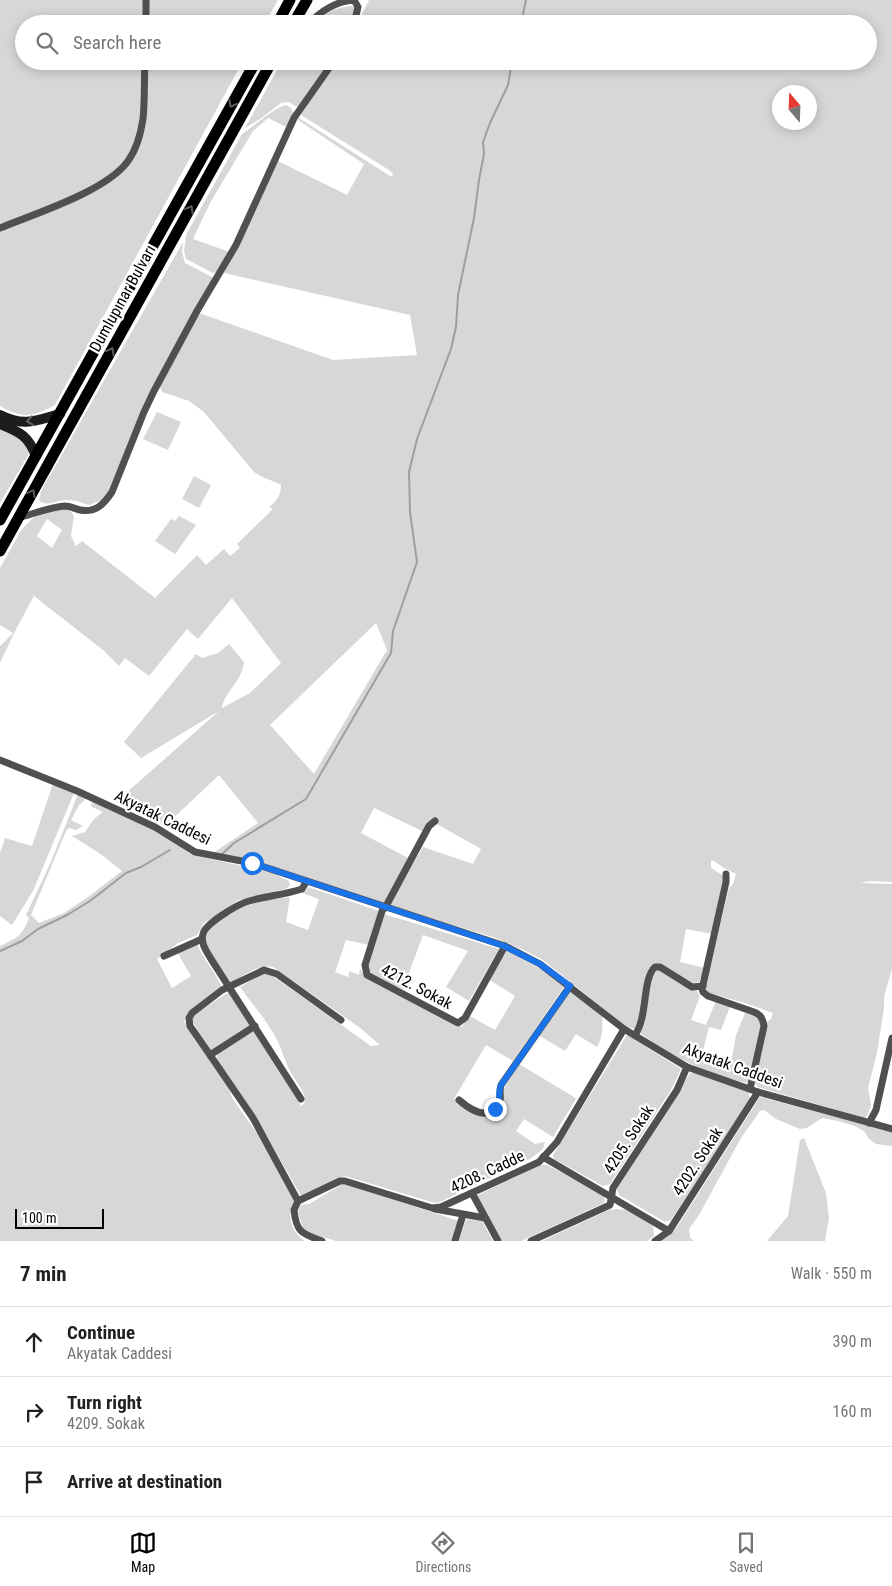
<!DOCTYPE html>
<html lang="en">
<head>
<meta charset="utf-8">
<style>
  body { margin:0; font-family:"Roboto Condensed",sans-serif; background:#f2f2f2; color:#202124 }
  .compass { position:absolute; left:772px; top:85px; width:45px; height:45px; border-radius:50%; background:#fff; box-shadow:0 2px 12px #0003; rotate:341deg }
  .scale { position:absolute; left:15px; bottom:12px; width:89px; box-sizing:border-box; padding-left:5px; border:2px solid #000; border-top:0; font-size:14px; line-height:18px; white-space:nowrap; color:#000; -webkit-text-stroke:4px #fff; paint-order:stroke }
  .stop { position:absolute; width:15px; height:15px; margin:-11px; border:4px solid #1a73e8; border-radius:50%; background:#fff }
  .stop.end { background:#1a73e8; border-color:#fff; box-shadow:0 1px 5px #0008 }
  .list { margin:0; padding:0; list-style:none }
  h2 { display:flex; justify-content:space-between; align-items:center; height:65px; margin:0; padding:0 20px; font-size:21px }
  h2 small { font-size:16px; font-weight:400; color:#757577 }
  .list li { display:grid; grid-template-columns:32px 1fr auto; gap:15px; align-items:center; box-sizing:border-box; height:70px; padding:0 20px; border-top:1px solid #e0e0e0 }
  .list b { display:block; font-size:19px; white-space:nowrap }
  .list p { margin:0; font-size:16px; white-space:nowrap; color:#757577 }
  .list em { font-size:16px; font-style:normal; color:#757577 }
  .icon { flex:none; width:28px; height:28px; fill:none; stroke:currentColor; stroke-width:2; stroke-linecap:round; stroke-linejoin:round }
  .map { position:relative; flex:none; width:892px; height:1241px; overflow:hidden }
  .search { position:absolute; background:#fff; box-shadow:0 2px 12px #0003; left:15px; right:15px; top:15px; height:55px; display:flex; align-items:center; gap:12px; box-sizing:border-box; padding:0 18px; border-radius:28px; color:#757577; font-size:19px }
  .sheet { height:275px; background:#fff }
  nav { display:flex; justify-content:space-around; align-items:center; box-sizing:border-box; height:70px; border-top:1px solid #e0e0e0; background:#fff; font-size:14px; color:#757577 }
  nav a { display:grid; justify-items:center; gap:2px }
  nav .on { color:#000 }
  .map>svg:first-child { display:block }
  .green { fill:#d7d7d7; fill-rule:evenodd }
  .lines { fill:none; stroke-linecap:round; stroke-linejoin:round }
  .stream { stroke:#9e9e9e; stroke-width:2 }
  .minor { stroke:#505050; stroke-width:7 }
  .secondary { stroke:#1d1d1d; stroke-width:10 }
  .trunk { stroke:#000; stroke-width:11 }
  .oneway { stroke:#595959 }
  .oneway2 { stroke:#616161 }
  .route { stroke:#1a73e8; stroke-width:6 }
  .labels { text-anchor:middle; stroke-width:4.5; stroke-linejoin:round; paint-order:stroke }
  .street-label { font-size:16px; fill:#000; stroke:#fff }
</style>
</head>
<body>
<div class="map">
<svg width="892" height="1241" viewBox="0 0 892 1241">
  <rect width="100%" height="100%" fill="#fff"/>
  <g class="green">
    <path d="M0,0H278L264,24H24V61H243L55,405C33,417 23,419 0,406Z"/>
    <path d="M369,0H892V882L871,881L860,883L892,884V969L884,997V1008L877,1053L868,1088L871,1105L868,1114L865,1118L758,1087L755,1082L767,1022L771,1019L773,1013L745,1003L710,993L705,988L729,888L733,884L736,874L724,868L714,861H711V868L721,874L723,877L712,934L686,929L680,962L705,968L699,982L693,983L655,965L637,1029L630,1028L623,1024L543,960L526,951L493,937L388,906L423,847L473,864L481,849L435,823L431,829L422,831L374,808L361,833L408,858L385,904L213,853L258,823L219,775L166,825L116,802L219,711L141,758L124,742L196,654L202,658L218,653L229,644L244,662C242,682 224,692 222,708L250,693L281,663L232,598L198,639L187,629L149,676L125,658L119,666L103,650L34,596L14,633L0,663V646L13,633L0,625V568L22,529L34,517L51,511L69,509L74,516L71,536L76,546L82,541L155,598L197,555L206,565L224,549L230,556L240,548L237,544L273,509L269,507C277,501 281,495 281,485C272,480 262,478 254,472L204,412L189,401L162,392L160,387L199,313L333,360L417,355L410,315L224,273L278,161L347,195L364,164L298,120L299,118L390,176L394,175L389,170L301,115L336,61H868V24H357ZM780,92H810V122H780ZM47,519L62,530L52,548L37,536ZM376,623L387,650L314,774L270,725Z"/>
    <path d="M352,6L355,8L351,24H313C323,13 336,7 352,6Z"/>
    <polygon points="282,61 332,61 303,103 297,107 289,102 281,103 260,119 245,128"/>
    <path d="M286,105L291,108L294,114L288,128L268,118L253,131L210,203L193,239L230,252L219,271L213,273L186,259L184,251L186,235L242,134C256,125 272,109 286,105Z"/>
    <path d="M183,242L182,252L185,263L212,277V280L162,374L112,488L102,500L89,505C82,503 76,500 68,500C57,499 50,507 39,501L41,491Z"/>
    <polygon points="157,412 181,422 168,450 143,439"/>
    <polygon points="0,425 22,435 30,452 0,503"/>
    <polygon points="194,476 211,485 199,508 182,499"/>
    <polygon points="179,516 196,525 175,554 155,541 171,519 175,521"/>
    <polygon points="53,784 74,793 33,891 12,925 0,916 0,853 5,838 32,846"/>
    <path d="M78,794L85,798L84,801L79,805L71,820L83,826L76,830L69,828L66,831L31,915L39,923L64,913L88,897L122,871L102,855L72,836L85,832L94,819L103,812L92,807L91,805L92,802L96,803L163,834L190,854L197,856L270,872L289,881L290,885L286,889L239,900L204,923L197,935L178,943L157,959L172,988L191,976L177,952L197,944C203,959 215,971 221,986L191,1010L184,1021L229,1088L232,1098L266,1146L294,1201C286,1216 291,1232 305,1241H0V946C19,937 21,937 29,918L26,915L50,864Z"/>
    <path d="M308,887L379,911L369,945L346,940L335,972L348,977L350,971L359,975L360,969L366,977L455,1024L462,1027L468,1015L495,1030L515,996L488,979L507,951L542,970L564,987L513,1061L486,1045L454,1099L473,1113L489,1115L490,1117L497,1119L503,1117L502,1095L505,1087L519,1064L574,1097L576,1099L553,1137L524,1119L516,1131L535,1144L545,1142L543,1149L530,1159L440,1202L435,1203L345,1176L336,1179L301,1196L268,1138L217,1059V1055L222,1050L254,1031L301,1106L304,1104C308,1094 296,1082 291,1073C285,1062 282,1049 276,1038C266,1019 252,1004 240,987L264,973L274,977L371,1046L380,1045L359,1027L273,967C258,964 244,975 231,983C223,972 209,958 206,944C201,925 237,909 252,904C263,899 278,899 290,897L286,922L308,930L319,899L302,893L306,891Z"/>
    <polygon points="384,914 499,949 469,1001 446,987 468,951 423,935 403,989 379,980 369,974 367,965"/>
    <path d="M658,969L697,991L700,996L691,1020L706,1025L716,1001L730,1007L721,1030L709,1027L702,1054L731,1063L736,1035L745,1013C753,1014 758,1015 761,1024L750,1080L746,1083C707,1074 672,1057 640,1033L642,1030C645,1016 648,976 658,969Z"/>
    <path d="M569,989L602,1015C603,1027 603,1036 597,1047L576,1034L565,1051L538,1035Z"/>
    <polygon points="229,992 250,1025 210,1052 192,1020 192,1016"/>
    <polygon points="627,1035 681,1069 671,1090 610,1184 603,1186 554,1159 553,1155"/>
    <polygon points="690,1073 695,1073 748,1091 750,1099 671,1220 665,1222 619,1195 617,1189"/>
    <polygon points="760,1097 892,1132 892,1146 876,1144 869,1139 865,1132 855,1126 838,1121 822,1118 807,1128 800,1129 776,1119 764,1110 760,1111 741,1138 699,1215 689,1229 690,1238 694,1241 660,1241 677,1227"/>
    <polygon points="804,1138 826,1193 829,1218 825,1241 767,1241 788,1216 800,1140"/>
    <path d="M540,1165H547L598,1191C603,1195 606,1197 604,1203L521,1241H502L476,1196Z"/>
    <polygon points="341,1185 348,1185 459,1221 453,1241 336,1241 304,1231 298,1212 301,1205 309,1204"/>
    <polygon points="617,1209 630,1210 653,1226 654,1236 647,1241 542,1241 609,1210"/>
    <polygon points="468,1219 482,1221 493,1241 459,1241 466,1220"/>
  </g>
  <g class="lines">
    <g class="stream">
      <polyline points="521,24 526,0"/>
      <polyline points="222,854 234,843 306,799 391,653 393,631 417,562 410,512 409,472 417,439 451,349 456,327 458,295 474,218 479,180 484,154 483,142 490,123 508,85 512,61"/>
      <polyline points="0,951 22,941 38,929 67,915 90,901 126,873 141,867 170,850"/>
    </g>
    <g class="minor">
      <polyline points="146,24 146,0"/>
      <path d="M309,24C320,11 337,1 354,0L358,7L354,24"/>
      <path d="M0,228C34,214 107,191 128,161C136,150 141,132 143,119C145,100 144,80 145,61"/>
      <path d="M18,518C33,514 50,507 65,506C70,506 75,509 80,510C96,513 104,504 112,492L144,412L154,391L197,311L236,245L294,118L334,61"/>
      <polyline points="0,760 77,791 155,827 195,852 252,863 505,946 540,964 624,1029 687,1067 758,1092 892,1129"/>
      <path d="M726,874V882L702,989L703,992L708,996L754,1012C761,1015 763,1019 764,1026L750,1089"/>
      <polyline points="383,908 365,965 367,975 458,1023 465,1018 505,946"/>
      <polyline points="385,908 429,826 435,821"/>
      <polyline points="164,956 202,939"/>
      <polyline points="255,1026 210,1055 190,1026 189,1018 192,1013 222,990 264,970 277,974 341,1020"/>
      <path d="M635,1035C648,1017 642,979 655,967H660L692,987L703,986"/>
      <polyline points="210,1055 253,1118 298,1201"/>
      <path d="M301,1099L211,959C207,952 200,943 203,934C205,924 235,906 246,902C264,896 284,895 302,889L306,882"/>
      <path d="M459,1100C467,1107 482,1119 494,1110C497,1108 500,1104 500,1101C501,1095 499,1091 501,1085L570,986"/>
      <polyline points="869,1123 876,1110 892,1038"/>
      <polyline points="543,1157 669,1231"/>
      <polyline points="472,1193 498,1241"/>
      <polyline points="298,1201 340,1181 345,1181 432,1208 441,1207 539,1162 557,1142 624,1029"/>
      <path d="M298,1201L294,1210C296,1232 302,1234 322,1241"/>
      <polyline points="435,1209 485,1218"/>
      <polyline points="455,1241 463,1215"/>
      <polyline points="531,1241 610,1205 613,1188 677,1090 687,1067"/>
      <polyline points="655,1241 669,1231 758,1092"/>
    </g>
    <g class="secondary">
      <path d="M0,415C24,427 35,421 60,414"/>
      <path d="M0,424C19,432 28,435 36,456"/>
    </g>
    <g class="trunk">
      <polyline points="277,24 290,0"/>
      <polyline points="293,24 307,0"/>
      <polyline points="0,520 256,61"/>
      <polyline points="0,551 272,61"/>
    </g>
  </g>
  <defs><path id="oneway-chevron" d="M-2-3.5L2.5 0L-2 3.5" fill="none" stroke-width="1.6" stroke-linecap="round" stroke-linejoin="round" transform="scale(1.25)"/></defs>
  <g class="oneway">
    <use href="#oneway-chevron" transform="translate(232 104) rotate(119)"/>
    <use href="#oneway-chevron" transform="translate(190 209) rotate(-61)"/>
    <use href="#oneway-chevron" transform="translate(111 351) rotate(-61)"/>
    <use href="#oneway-chevron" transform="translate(32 493) rotate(-61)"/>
  </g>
  <use class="oneway2" href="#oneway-chevron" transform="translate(30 421) rotate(172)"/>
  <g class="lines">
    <path class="route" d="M252,863L504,946L540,964L570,986L501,1085C497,1094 502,1101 495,1109"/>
  </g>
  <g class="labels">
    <g class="street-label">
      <text transform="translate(122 298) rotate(-61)" y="6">Dumlupınar Bulvarı</text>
      <text transform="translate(163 817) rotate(26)" y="6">Akyatak Caddesi</text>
      <text transform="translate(417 986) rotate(28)" y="6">4212. Sokak</text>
      <text transform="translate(733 1065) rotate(20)" y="6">Akyatak Caddesi</text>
      <text transform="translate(628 1139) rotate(-57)" y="6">4205. Sokak</text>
      <text transform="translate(697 1161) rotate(-57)" y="6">4202. Sokak</text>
      <text transform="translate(487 1171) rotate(-25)" y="6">4208. Cadde</text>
    </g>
  </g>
</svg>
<svg class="compass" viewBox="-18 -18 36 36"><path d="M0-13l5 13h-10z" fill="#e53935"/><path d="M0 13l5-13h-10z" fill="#757577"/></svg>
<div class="scale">100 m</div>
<div class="stop" style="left:252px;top:863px"></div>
<div class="stop end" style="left:495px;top:1109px"></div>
<div class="search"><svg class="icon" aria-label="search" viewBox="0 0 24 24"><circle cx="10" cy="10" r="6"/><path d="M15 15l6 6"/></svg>Search here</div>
</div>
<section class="sheet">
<h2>7 min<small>Walk · 550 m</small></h2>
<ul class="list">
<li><svg class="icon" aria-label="ahead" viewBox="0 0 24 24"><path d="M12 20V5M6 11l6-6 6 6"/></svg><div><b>Continue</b><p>Akyatak Caddesi</p></div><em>390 m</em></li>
<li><svg class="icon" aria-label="right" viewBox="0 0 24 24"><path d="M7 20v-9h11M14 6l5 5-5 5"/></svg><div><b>Turn right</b><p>4209. Sokak</p></div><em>160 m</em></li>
<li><svg class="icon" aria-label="arrive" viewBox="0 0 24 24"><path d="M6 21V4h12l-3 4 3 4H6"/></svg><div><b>Arrive at destination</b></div></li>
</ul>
</section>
<nav>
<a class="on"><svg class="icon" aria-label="map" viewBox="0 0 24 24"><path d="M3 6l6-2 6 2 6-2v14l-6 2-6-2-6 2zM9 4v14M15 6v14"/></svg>Map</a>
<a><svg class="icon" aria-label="directions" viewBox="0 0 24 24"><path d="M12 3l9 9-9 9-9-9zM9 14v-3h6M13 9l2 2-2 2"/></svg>Directions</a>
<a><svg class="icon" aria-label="saved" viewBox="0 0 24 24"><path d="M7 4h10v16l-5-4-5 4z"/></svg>Saved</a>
</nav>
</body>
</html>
